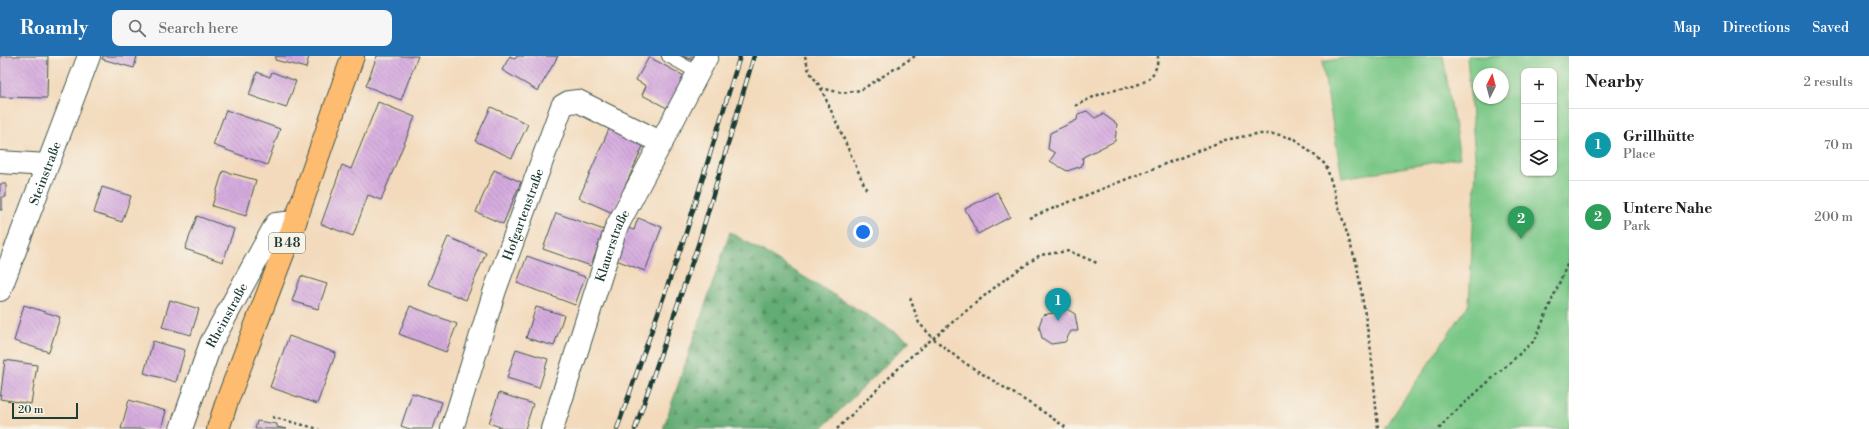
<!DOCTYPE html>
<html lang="en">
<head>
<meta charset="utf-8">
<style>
  body { margin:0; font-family:"Libre Bodoni",serif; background:#f6f6f6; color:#202124 }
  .controls { position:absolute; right:12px; top:12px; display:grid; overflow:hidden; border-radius:8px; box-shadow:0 1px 3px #0004 }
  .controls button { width:36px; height:36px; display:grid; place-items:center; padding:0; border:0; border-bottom:1px solid #e0e0e0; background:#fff; color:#202124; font:20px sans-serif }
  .compass { position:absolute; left:1473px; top:12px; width:36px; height:36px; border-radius:50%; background:#fff; box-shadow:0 1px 3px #0004; rotate:6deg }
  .scale { position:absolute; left:12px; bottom:10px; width:66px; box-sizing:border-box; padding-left:4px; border:2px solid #1f3d34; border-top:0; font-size:11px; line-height:14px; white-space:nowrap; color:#1f3d34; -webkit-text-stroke:3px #f7f3e8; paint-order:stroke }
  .you { position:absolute; left:863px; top:176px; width:14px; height:14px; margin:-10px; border:3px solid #fff; border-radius:50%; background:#1a73e8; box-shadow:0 0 0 6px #1a73e833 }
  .badge { display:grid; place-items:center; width:26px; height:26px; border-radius:50%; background:#1f6fb2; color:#fff; font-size:13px; font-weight:700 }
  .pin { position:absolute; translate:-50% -33px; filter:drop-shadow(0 1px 2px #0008) }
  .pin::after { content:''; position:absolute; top:21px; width:14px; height:12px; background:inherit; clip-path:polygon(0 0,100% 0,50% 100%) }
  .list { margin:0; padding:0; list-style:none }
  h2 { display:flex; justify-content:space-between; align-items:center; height:52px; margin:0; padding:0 16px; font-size:17px }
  h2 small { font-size:13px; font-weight:400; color:#757577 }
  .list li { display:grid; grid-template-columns:26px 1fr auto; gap:12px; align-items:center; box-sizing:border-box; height:72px; padding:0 16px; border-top:1px solid #e0e0e0 }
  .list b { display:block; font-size:15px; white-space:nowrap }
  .list p { margin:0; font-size:13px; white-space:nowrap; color:#757577 }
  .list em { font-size:13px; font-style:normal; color:#757577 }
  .icon { flex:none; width:22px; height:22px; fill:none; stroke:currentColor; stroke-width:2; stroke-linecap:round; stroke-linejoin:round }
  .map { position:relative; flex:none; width:1569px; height:373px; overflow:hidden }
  header { display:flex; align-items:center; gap:24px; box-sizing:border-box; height:56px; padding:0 20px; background:#1f6fb2; color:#fff }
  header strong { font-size:19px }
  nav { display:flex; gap:22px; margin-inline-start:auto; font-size:14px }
  .search { width:280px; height:36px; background:#f6f6f6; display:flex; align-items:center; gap:10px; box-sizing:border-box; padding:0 14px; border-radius:8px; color:#757577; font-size:15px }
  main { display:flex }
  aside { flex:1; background:#fff }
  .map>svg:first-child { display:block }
  .green { fill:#7ac887; stroke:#4c825e; fill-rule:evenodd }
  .forest { fill:url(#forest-firs); stroke:#417454 }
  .building { fill:url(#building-back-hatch) }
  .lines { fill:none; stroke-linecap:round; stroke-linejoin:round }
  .lane-casing { stroke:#3f5548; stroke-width:14 }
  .street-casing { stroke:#3f5548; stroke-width:24 }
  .primary-casing { stroke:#3f5548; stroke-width:24 }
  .path { stroke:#3f5548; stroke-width:2.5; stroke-dasharray:3 3; stroke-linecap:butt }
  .lane { stroke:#fff; stroke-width:12 }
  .street { stroke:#fff; stroke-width:22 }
  .primary { stroke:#febc70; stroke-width:22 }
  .rail-casing { stroke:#1f3d34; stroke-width:4.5 }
  .rail { stroke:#f7f3e8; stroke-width:3; stroke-dasharray:9; stroke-linecap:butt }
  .labels { text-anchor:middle; stroke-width:3.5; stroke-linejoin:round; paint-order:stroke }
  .shield { fill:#f7f3e8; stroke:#60746a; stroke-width:1 }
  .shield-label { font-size:12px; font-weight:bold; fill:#1f3d34 }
  .street-label { font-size:13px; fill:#1f3d34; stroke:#f7f3e8 }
</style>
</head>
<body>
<header>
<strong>Roamly</strong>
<div class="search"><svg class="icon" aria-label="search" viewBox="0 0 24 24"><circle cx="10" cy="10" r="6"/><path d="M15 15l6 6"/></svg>Search here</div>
<nav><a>Map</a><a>Directions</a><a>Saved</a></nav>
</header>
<main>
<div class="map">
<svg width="1569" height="373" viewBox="0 0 1569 373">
  <defs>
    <pattern id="forest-firs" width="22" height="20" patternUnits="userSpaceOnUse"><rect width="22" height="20" fill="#63ac74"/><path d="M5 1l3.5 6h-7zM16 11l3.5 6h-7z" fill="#518d60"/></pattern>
    <pattern id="building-back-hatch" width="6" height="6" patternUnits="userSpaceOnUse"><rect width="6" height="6" fill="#d6abdf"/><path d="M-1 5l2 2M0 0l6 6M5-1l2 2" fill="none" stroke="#ad8cb6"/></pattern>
  </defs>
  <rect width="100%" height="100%" fill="#f7f3e8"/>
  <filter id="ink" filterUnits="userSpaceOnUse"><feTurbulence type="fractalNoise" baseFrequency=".025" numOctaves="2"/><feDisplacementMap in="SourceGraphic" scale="8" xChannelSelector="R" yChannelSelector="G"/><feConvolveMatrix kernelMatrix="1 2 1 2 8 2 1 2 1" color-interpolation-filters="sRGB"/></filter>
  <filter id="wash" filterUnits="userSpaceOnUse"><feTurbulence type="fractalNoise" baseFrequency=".012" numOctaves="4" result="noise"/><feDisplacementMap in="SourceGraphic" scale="16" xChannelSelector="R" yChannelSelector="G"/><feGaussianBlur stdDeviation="0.9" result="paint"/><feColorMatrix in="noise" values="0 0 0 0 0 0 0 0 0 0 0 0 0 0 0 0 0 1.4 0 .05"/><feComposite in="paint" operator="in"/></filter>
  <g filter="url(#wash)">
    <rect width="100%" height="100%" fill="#f3dabc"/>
    <g class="green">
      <polygon points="1355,0 1443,0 1460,102 1342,122 1322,6"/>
      <path d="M1467,0H1569V373H1384L1469,248L1476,112ZM1524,15H1554V117H1524ZM1479,18H1503V42H1479Z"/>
    </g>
    <polygon class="forest" points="730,176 910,285 821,373 663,373"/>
    <g id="blocks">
      <g class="building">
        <polygon points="0,0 48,0 47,42 0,41"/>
        <polygon points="103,0 137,0 134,12 102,3"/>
        <polygon points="276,0 309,0 306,12 275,4"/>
        <polygon points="377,0 418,0 401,44 366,30"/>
        <polygon points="510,0 515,3 517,0 558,0 538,35 502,14"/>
        <polygon points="681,0 695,0 693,4"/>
        <polygon points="649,1 684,20 667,52 642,39 646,30 636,24"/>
        <polygon points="257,16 270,21 272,16 296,25 286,52 249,39"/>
        <polygon points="378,46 415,61 381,144 368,139 353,180 321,168 342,109 351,113"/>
        <polygon points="491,51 528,68 512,102 475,85"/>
        <polygon points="226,54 280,73 267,109 213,89"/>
        <polygon points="1087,55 1095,62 1103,58 1117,68 1115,85 1083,101 1082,110 1067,115 1050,105 1055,97 1048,93 1050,77 1077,64 1078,58"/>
        <polygon points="609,73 644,88 613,157 579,142"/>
        <polygon points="494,114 521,126 503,168 476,156"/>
        <polygon points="223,115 256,124 246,160 212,150"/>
        <polygon points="0,128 6,128 6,141 2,141 2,154 0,154"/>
        <polygon points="102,131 131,140 122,166 94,157"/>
        <polygon points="997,136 1010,161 978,178 965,153"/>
        <polygon points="556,157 604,174 591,210 543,193"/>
        <polygon points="197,160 234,173 223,206 185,193"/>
        <polygon points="638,162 662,171 645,215 616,204 628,172 634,174"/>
        <polygon points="448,181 486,197 466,244 428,228"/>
        <polygon points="527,200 585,221 575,249 517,227"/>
        <polygon points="301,220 327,228 318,253 292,245"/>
        <polygon points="170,244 199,253 191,279 162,271"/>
        <polygon points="1059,248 1075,258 1078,275 1071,275 1065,286 1051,288 1042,282 1039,270 1043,259 1058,256"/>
        <polygon points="24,249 60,261 49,296 14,285"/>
        <polygon points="410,250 457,268 446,296 399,278"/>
        <polygon points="536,251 564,259 554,290 526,282"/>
        <polygon points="289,280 336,297 317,348 270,331"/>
        <polygon points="153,285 185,294 176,326 144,317"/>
        <polygon points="516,293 548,303 539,332 507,322"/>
        <polygon points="5,304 37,309 31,348 0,343"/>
        <polygon points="412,337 442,346 433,373 410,373 401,370"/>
        <polygon points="499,337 533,348 525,373 506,373 489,367"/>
        <polygon points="129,344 166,355 161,373 121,373"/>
        <polygon points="257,365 277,368 277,371 287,373 255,373"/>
      </g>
    </g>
  </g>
  <g filter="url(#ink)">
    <use href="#blocks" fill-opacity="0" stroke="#3f5548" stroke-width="1"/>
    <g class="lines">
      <defs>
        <polyline id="lane" points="668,0 698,17"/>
        <g id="street">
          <polyline points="0,106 47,109"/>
          <path id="s1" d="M0,234L89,0"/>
          <path id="s2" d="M181,373L211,287L276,168L295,166"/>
          <path id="s3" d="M452,373L495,234L562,50L569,46L578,45L662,87"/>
          <path id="s4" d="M552,373L616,172L707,0"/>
        </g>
        <polyline id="primary" points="218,373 227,345 295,166 353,0"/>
      </defs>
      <use href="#lane" class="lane-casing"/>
      <use href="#street" class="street-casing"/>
      <use href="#primary" class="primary-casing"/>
      <g class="path">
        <polyline points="805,0 809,15 821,32 842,37 861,34 915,0"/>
        <polyline points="821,32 867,135"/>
        <path d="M1075,50C1085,45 1096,39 1107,36C1130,30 1157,31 1158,0"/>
        <polyline points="1029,162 1225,84 1256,78 1276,78 1295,83 1326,109 1357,210 1371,295 1378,373"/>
        <polyline points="910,242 919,267 934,283 960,304 1042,355 1068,373"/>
        <polyline points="272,361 319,373"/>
        <polyline points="837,373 909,302 1000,227 1040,199 1069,195 1097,207"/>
        <polyline points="1439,373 1448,362 1535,284 1569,204"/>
      </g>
      <use href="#lane" class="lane"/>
      <use href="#street" class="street"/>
      <use href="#primary" class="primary"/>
      <defs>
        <g id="rail">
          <polyline points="617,373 685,180 740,0"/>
          <polyline points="635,373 699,186 754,0"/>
        </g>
      </defs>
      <use href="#rail" class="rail-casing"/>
      <use href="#rail" class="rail"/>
    </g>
  </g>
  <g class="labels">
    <rect class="shield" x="269" y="177" width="36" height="20" rx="3"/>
    <g class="shield-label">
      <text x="287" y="191">B 48</text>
    </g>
    <g class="street-label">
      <text dy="5" stroke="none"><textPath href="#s1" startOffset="125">Steinstraße</textPath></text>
      <text dy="5" stroke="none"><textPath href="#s3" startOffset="226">Hofgartenstraße</textPath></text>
      <text dy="5" stroke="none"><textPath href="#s4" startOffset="193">Klauerstraße</textPath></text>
      <text dy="5" stroke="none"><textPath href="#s2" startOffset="123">Rheinstraße</textPath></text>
    </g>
  </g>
</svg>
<div class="controls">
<button>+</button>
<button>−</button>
<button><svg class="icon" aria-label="layers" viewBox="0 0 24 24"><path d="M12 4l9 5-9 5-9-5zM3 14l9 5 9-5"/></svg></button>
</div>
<svg class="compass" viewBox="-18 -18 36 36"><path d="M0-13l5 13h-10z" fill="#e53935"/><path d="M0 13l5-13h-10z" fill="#757577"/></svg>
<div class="scale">20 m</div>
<div class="you"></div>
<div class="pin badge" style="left:1058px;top:265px;background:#0f9aa8">1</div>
<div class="pin badge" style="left:1521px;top:183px;background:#2e9e5b">2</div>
</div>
<aside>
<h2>Nearby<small>2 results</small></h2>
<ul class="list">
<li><span class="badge" style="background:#0f9aa8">1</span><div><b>Grillhütte</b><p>Place</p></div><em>70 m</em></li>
<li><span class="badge" style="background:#2e9e5b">2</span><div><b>Untere Nahe</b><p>Park</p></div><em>200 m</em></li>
</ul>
</aside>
</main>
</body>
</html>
